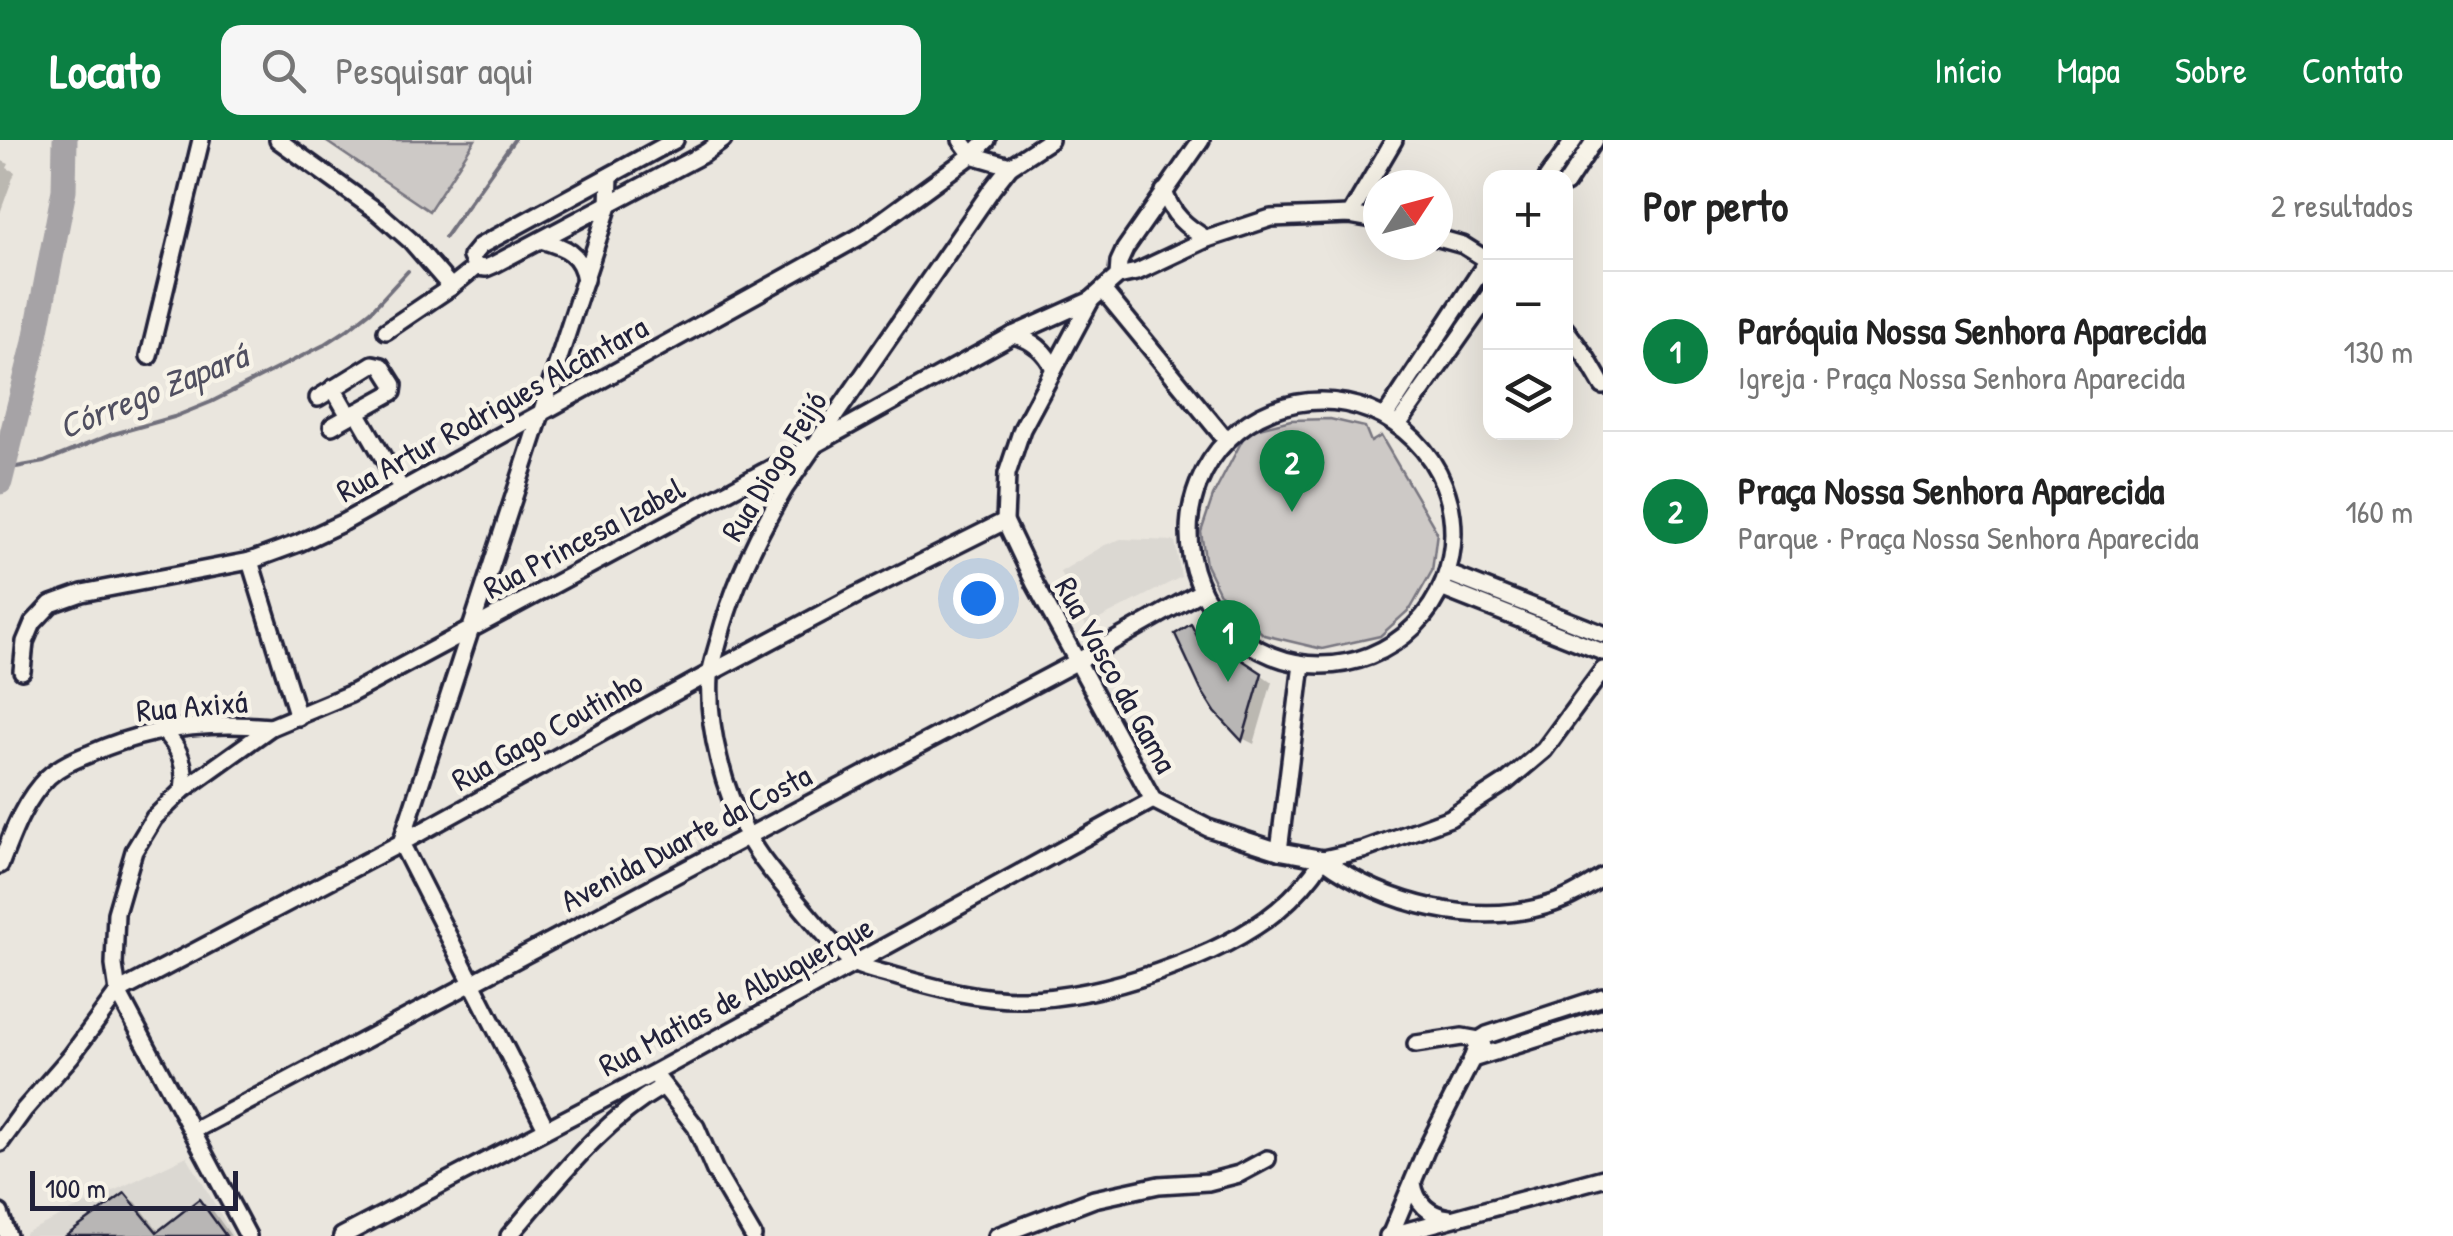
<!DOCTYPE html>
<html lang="pt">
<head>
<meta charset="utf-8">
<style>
  body { margin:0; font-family:"Patrick Hand",sans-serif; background:#f6f6f6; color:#222 }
  .controls { position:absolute; right:30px; top:30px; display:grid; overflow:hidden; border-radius:20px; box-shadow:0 10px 40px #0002 }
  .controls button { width:90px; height:90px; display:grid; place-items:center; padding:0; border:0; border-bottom:2px solid #e0e0e0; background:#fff; color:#222; font:50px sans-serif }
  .compass { position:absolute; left:1363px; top:30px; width:90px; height:90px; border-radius:50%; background:#fff; box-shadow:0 10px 40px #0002; rotate:54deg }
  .scale { position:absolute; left:30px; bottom:25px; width:208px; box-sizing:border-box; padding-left:10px; border:5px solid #22223b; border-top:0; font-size:28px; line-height:35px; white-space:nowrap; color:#22223b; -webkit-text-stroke:8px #f7f3e8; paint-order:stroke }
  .you { position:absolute; left:978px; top:458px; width:35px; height:35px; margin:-25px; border:8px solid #fff; border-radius:50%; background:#1a73e8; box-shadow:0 0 0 15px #1a73e833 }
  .badge { display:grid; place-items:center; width:65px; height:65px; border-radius:50%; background:#0b8043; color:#fff; font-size:32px; font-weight:700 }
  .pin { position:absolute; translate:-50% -82px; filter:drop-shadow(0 2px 5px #0008) }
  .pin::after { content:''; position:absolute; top:52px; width:35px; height:30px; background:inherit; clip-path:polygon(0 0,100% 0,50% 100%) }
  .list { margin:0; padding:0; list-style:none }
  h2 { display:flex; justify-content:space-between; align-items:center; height:130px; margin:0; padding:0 40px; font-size:42px }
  h2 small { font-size:32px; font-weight:400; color:#767676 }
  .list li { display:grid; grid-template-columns:65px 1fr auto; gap:30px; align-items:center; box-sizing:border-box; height:160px; padding:0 40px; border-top:2px solid #e0e0e0 }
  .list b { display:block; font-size:38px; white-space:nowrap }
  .list p { margin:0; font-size:32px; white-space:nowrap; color:#767676 }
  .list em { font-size:32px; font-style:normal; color:#767676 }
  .icon { flex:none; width:55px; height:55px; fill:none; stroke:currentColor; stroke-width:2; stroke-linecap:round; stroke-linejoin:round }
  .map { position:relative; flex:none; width:1603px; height:1096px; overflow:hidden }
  header { display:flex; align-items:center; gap:60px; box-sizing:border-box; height:140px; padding:0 50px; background:#0b8043; color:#fff }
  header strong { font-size:48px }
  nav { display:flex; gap:55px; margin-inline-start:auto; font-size:35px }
  .search { width:700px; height:90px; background:#f6f6f6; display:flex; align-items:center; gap:25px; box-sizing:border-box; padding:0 35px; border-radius:20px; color:#767676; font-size:38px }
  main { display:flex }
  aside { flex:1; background:#fff }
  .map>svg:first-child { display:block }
  .built { fill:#dbd8d2 }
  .green { fill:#cdc9c6; stroke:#787680; stroke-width:2.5 }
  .shadow { fill:#0003 }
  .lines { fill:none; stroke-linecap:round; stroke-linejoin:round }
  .stream { stroke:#716f7b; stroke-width:4 }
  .river { stroke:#a6a3a6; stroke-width:25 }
  .building { fill:#b8b6b5; stroke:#22223b; stroke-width:2.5 }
  .minor-casing { stroke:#22223b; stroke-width:22 }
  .minor { stroke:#f7f3e8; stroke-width:15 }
  .labels { text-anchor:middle; stroke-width:9; stroke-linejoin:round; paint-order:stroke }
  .street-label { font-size:32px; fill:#22223b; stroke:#f7f3e8 }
  .water-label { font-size:35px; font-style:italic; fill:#504f60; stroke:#f7f3e8 }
</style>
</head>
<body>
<header>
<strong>Locato</strong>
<div class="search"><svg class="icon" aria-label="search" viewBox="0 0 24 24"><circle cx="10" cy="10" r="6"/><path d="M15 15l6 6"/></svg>Pesquisar aqui</div>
<nav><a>Início</a><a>Mapa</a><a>Sobre</a><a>Contato</a></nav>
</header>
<main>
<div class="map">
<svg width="1603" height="1096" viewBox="0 0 1603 1096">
  <rect width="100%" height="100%" fill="#eae6de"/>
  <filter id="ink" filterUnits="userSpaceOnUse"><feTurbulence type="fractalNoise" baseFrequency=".01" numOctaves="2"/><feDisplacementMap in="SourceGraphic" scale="20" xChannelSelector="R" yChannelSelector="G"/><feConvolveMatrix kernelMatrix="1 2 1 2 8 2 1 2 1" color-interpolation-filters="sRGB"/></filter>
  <g filter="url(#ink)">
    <g class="built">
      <polygon points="1121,399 1175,401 1181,437 1086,486 1060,432 1105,405"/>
      <polygon points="187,1016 233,1096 25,1096 25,1093"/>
    </g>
    <g class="green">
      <polygon points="324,0 475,0 429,71"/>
      <polygon points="1330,279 1365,287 1371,302 1381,296 1437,392 1432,431 1411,468 1380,496 1322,509 1264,495 1220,454 1206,425 1201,392 1213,356 1247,291 1291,280"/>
    </g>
    <g class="shadow">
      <polygon points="0,20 9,24 7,28 15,32 0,73"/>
      <polygon points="1191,487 1202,493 1207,505 1242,521 1272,542 1254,604 1244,599 1217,570"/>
      <polygon points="125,1056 136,1062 160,1092 200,1062 211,1068 231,1096 71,1096"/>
    </g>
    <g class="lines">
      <g class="stream">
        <polyline points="445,97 514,0"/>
        <polyline points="5,329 44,322 110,295 174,277 211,262 324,205 347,190 371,171 408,131"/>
      </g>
      <polyline class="river" points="0,342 34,206 64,50 65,0"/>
    </g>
    <g class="building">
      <polygon points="1191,484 1198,498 1230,512 1262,533 1242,601 1215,572 1201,550 1175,494"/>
      <polygon points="125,1053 157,1092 199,1059 226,1096 66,1096"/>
    </g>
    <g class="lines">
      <defs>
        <g id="minor">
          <polyline points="278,0 378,72 411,101 451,147"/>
          <polyline points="961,0 972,15 1010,26"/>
          <path d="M1050,0L1010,26L992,49L785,348C756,397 733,446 719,500C716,512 711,525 710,537C707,589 724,651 748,697C760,719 777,738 793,757C806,772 841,816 855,824C867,830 885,833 898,837C939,849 981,860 1024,859C1100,858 1220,818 1278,770C1296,755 1310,739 1323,719"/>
          <polyline points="1547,38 1574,0"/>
          <polyline points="1566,44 1595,0"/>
          <path d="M1164,51C1172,75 1186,87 1207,99"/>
          <polyline points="1350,75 1394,0"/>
          <polyline points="1438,98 1463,105 1490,122"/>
          <path d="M541,100C565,107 581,113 585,140"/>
          <polyline points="476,127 471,117 480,106 675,0"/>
          <polyline points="1118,136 1119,122 1125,109 1201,0"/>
          <polyline points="1103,150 1226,300"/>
          <polyline points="1091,160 1022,289 1007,334 1005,381 1035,444 1153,660 1208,688 1279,711 1323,719 1363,710 1450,678 1506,642 1544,610 1603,530"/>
          <polyline points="1566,190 1586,217 1603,246"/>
          <polyline points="386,191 451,147 476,127 486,128 493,125 705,13 723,0"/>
          <path d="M1013,195C1033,200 1046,211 1054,229"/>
          <polyline points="149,216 201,0"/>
          <polyline points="333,248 349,276"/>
          <polyline points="318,258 373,224 382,226 394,245 393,252 357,272 402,350"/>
          <circle cx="1321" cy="393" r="132"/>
          <polyline points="1385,277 1490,117"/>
          <polyline points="1398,285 1490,154"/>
          <polyline points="332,286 357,272"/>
          <polyline points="250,421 298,577"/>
          <polyline points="1447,433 1603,494"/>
          <polyline points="1441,448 1603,512"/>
          <polyline points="22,531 25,502 33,483 51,464 82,453 250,421 299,403 344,382 861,96 972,15 987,0"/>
          <path d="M163,591C180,608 187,626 183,650"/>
          <polyline points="1279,711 1302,524"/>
          <path d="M1323,719C1386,765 1478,789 1554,763C1572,757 1587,747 1603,737"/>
          <path d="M0,725C12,694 24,660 48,637C60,626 74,620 89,614C146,588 209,581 271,587"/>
          <polyline points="1416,904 1462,897 1479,900 1483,906"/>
          <polyline points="1472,919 1603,878"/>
          <polyline points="659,940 696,987 715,1031 753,1096"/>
          <polyline points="546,988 401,703 609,65 610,36"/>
          <polyline points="193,991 1078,521 1202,451"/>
          <polyline points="0,1003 24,970 71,916 118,852 401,703 710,533 857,455 1005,381"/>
          <path d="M1413,1043C1416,1063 1429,1075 1449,1078"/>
          <polyline points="0,1073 8,1096"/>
          <polyline points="248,1096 118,852 114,825 116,773 134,711 154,678 183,650 271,587 350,554 818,303 1013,195 1091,160 1118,136 1137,132 1207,99 1271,78 1350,75 1378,80"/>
          <polyline points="342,1096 654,933 1153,660"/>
          <path d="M509,1096C556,1042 600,982 663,946"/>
          <polyline points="997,1096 1094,1059 1159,1045 1208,1042 1239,1034 1267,1019"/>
          <polyline points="1388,1096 1603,1038"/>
          <polyline points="1390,1096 1426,1010 1472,919 1479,900 1487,895 1603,857"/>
        </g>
      </defs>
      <use href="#minor" class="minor-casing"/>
      <use href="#minor" class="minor"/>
    </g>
  </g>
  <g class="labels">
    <g class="street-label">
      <text transform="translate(492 269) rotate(-29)" y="11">Rua Artur Rodrigues Alcântara</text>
      <text transform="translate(774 326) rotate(-58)" y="11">Rua Diogo Feijó</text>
      <text transform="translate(584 398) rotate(-28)" y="11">Rua Princesa Izabel</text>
      <text transform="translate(1116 535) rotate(61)" y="11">Rua Vasco da Gama</text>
      <text transform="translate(192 566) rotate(-5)" y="11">Rua Axixá</text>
      <text transform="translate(547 591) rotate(-29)" y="11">Rua Gago Coutinho</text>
      <text transform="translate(686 698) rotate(-28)" y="11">Avenida Duarte da Costa</text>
      <text transform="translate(736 856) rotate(-28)" y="11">Rua Matias de Albuquerque</text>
    </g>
    <g class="water-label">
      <text transform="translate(153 251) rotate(-22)" y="12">Córrego Zapará</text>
    </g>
  </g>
</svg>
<div class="controls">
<button>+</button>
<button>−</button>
<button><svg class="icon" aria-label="layers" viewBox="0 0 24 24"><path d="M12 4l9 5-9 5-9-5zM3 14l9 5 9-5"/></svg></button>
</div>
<svg class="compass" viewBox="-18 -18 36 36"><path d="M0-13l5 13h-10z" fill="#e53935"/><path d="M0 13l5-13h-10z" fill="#767676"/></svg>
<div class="scale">100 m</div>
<div class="you"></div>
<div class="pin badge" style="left:1228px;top:542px">1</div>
<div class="pin badge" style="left:1292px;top:372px">2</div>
</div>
<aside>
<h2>Por perto<small>2 resultados</small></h2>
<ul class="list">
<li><span class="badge">1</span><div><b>Paróquia Nossa Senhora Aparecida</b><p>Igreja · Praça Nossa Senhora Aparecida</p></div><em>130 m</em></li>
<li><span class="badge">2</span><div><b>Praça Nossa Senhora Aparecida</b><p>Parque · Praça Nossa Senhora Aparecida</p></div><em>160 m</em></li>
</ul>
</aside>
</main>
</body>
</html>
